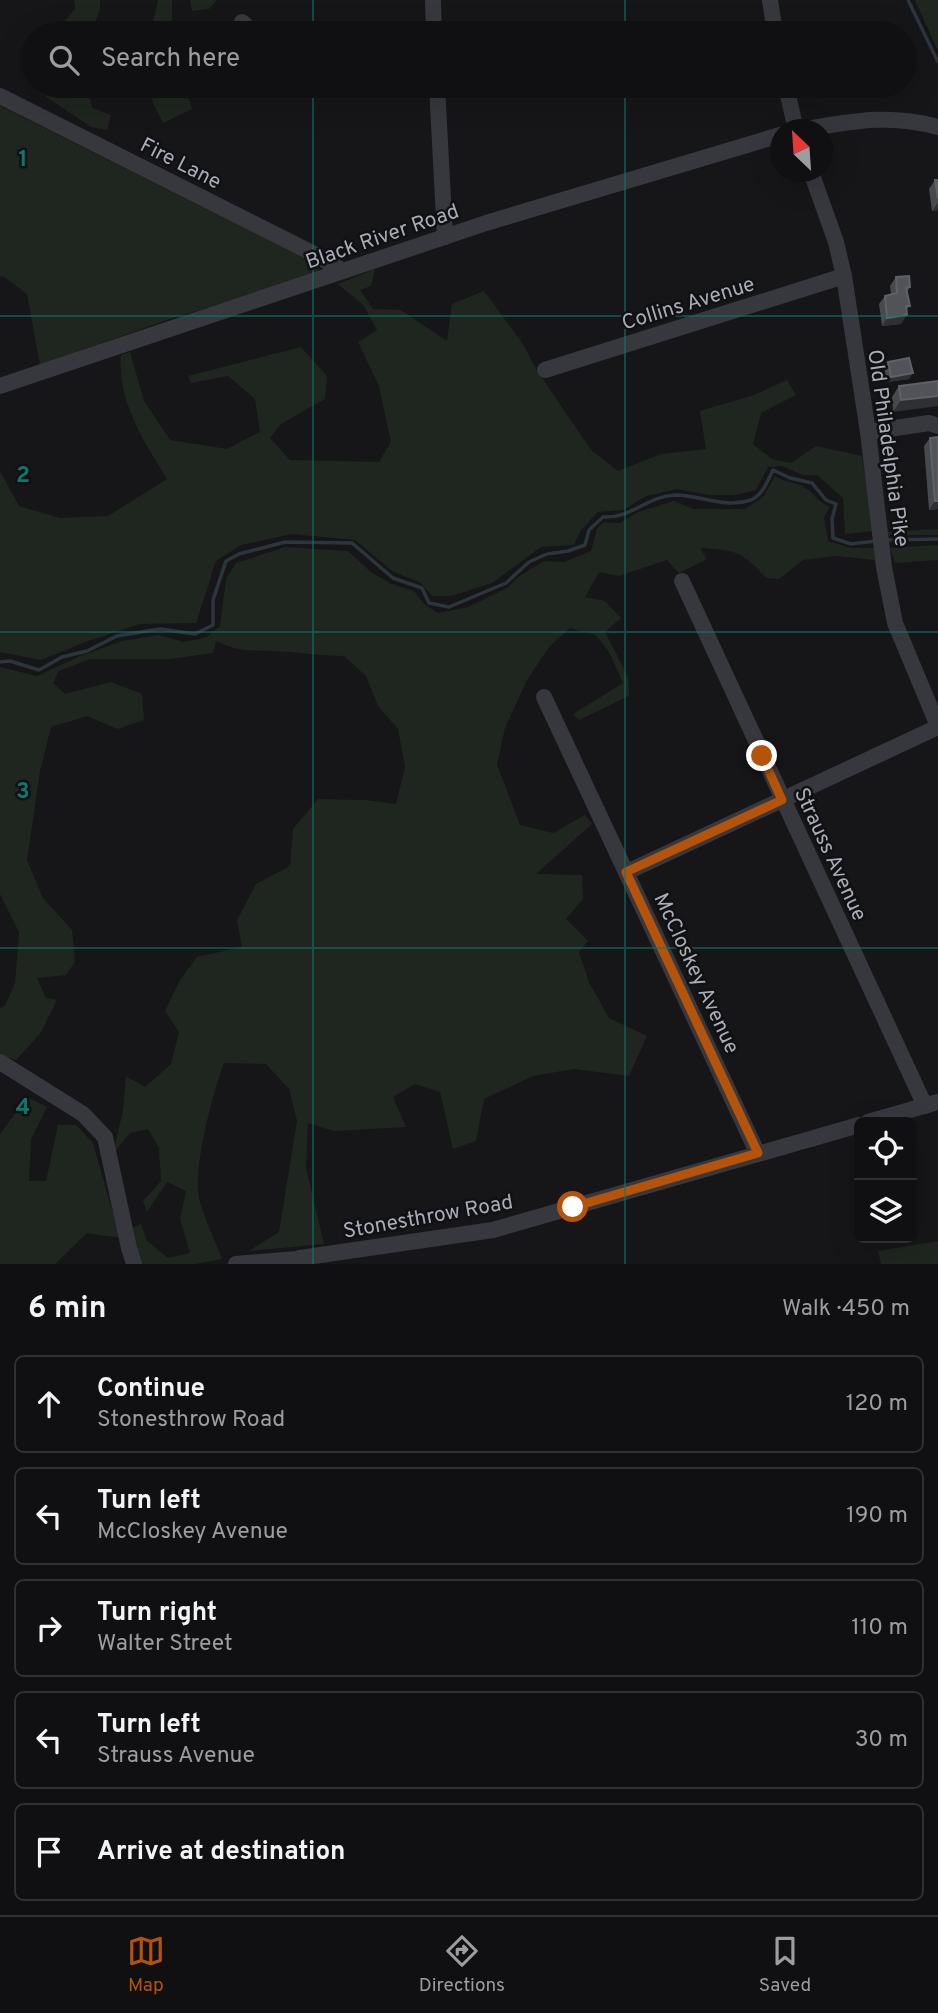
<!DOCTYPE html>
<html lang="en">
<head>
<meta charset="utf-8">
<style>
  body { margin:0; font-family:Overpass,sans-serif; background:#1e1e20; color:#f1f3f6 }
  .controls { position:absolute; right:21px; bottom:21px; display:grid; overflow:hidden; border-radius:10px; box-shadow:0 7px 28px #0002 }
  .controls button { width:63px; height:63px; display:grid; place-items:center; padding:0; border:0; border-bottom:2px solid #303032; background:#101012; color:#f1f3f6; font:35px sans-serif }
  .compass { position:absolute; left:770px; top:119px; width:63px; height:63px; border-radius:50%; background:#101012; box-shadow:0 7px 28px #0002; rotate:335deg }
  .stop { position:absolute; width:21px; height:21px; margin:-16px; border:5px solid #b45309; border-radius:50%; background:#fff }
  .stop.end { background:#b45309; border-color:#fff; box-shadow:0 2px 7px #0008 }
  .list { margin:0; padding:0; list-style:none }
  h2 { display:flex; justify-content:space-between; align-items:center; height:91px; margin:0; padding:0 28px; font-size:30px }
  h2 small { font-size:23px; font-weight:400; color:#9c9d9f }
  .list li { display:grid; grid-template-columns:46px 1fr auto; gap:21px; align-items:center; box-sizing:border-box; height:98px; margin:0 14px 14px; padding:0 14px; border:2px solid #303032; border-radius:10px }
  .list b { display:block; font-size:26px; white-space:nowrap }
  .list p { margin:0; font-size:23px; white-space:nowrap; color:#9c9d9f }
  .list em { font-size:23px; font-style:normal; color:#9c9d9f }
  .icon { flex:none; width:38px; height:38px; fill:none; stroke:currentColor; stroke-width:2; stroke-linecap:round; stroke-linejoin:round }
  .map { position:relative; flex:none; width:938px; height:1264px; overflow:hidden }
  .search { position:absolute; background:#101012; box-shadow:0 7px 28px #0002; left:21px; right:21px; top:21px; height:77px; display:flex; align-items:center; gap:18px; box-sizing:border-box; padding:0 24px; border-radius:38px; color:#9c9d9f; font-size:26px }
  .sheet { height:651px; background:#101012 }
  nav { display:flex; justify-content:space-around; align-items:center; box-sizing:border-box; height:98px; border-top:2px solid #303032; background:#101012; font-size:19px; color:#9c9d9f }
  nav a { display:grid; justify-items:center; gap:4px }
  nav .on { color:#b45309 }
  .map>svg:first-child { display:block }
  .green { fill:#1e261f }
  .lines { fill:none; stroke-linecap:round; stroke-linejoin:round }
  .stream { stroke:#2c353c; stroke-width:3.5 }
  .minor { stroke:#37383d; stroke-width:16 }
  .wall { fill:#47494d }
  .shaded-wall { fill:#2f3033 }
  .building { fill:#525359; stroke:#5f6168; stroke-width:2 }
  .route { stroke:#b45309; stroke-width:9 }
  .grid { fill:none; stroke:#0f766e; stroke-width:2; stroke-opacity:0.55 }
  .labels { text-anchor:middle; stroke-width:5; stroke-linejoin:round; paint-order:stroke }
  .street-label { font-size:21px; fill:#a8adb8; stroke:#111113 }
  .grid-label { font-size:23px; text-anchor:middle; font-weight:bold; fill:#0f766e; stroke:#111113; stroke-width:5; stroke-linejoin:round; paint-order:stroke }
</style>
</head>
<body>
<div class="map">
<svg width="938" height="1264" viewBox="0 0 938 1264">
  <rect width="100%" height="100%" fill="#161618"/>
  <g class="green">
    <polygon points="74,0 100,0 100,10 90,33 55,33 75,9"/>
    <polygon points="158,0 172,0 172,33 151,33"/>
    <polygon points="190,0 217,0 209,9 192,11"/>
    <polygon points="915,0 938,0 938,51"/>
    <polygon points="36,86 88,86 92,108 111,115 107,130 91,127 36,90"/>
    <polygon points="149,86 185,86 192,109 163,123 153,103"/>
    <polygon points="0,106 315,263 319,268 315,274 305,278 167,320 40,365 27,294 3,276 0,277"/>
    <path d="M375,269L371,286L360,290L373,309L401,310L447,341L452,304L484,291L523,344L536,369L591,450L618,471L661,454L706,449L700,411L754,395L787,380L796,395L761,413L753,444L772,459L791,463L816,446L862,456L874,531L845,534L843,498L817,475H803L782,466L768,467L756,490L735,495H709L677,489L646,496L623,510L598,512L581,530L574,545L541,547L492,583L451,596H432L421,583L392,571L355,540L292,534L241,545L216,561L196,623L140,624L85,642L41,660L0,652V471L19,506L60,518L108,516L167,479C144,441 117,402 121,355L130,352L144,401L170,440L227,449L260,432L255,399L228,376L191,383L188,376L301,347L327,376L325,399L281,424L270,438L290,460L379,462L391,442L379,386L358,342L377,330L364,306L338,284Z"/>
    <path d="M775,476C785,483 798,482 807,489C817,496 815,500 830,507L824,517L828,541L851,548H874L875,560L837,556L803,560L779,579L766,578C742,551 735,550 700,548L707,559L679,573L667,560L619,576L599,572L585,597L605,601L621,618L605,632L628,677L629,696L579,720L573,714L623,683L609,652L596,635L570,628L549,647L527,680L505,728L497,765L520,825L553,833L585,815L592,824L536,874L582,875L583,899L566,919L588,941L579,952L589,982L609,1018L647,1036L629,1076L574,1069L533,1076L484,1099L476,1141L453,1149L440,1092L415,1084L393,1097L406,1127L334,1131L308,1123L306,1168L324,1244L249,1251L279,1232L297,1121L289,1089L266,1064L224,1063C212,1096 196,1157 198,1192C199,1207 216,1242 222,1259L195,1264H141L129,1230L141,1224L147,1241L168,1258L190,1253L180,1219L186,1191L167,1182L147,1212L143,1201L161,1181L159,1148L148,1129L130,1133L113,1154L123,1110L126,1076L145,1087L171,1064L179,1032L165,1011L180,980L197,957L242,947L237,920L256,884L290,866L293,829L318,799L365,800L396,804L405,767L398,729L378,706L366,676L344,656C321,656 299,652 276,651C249,650 243,653 216,641L213,653L171,659H90L59,671L53,683L65,694L111,682L142,694L144,720L117,729L87,716L51,727L40,771L27,860L43,898L72,930L75,962L66,975L37,978L46,998L57,1000L40,1034L16,1060L0,1055V1008L5,1006L15,983L19,932L0,894V667L37,676L78,657L122,641L158,635L184,642L207,637L220,626L226,579L236,563L285,547L348,551L372,573L392,584L414,591L424,604L438,613L468,607L507,588L518,577L544,561L564,562L591,551L597,529L604,522L620,523L638,512L674,501L693,509H745L763,497Z"/>
    <polygon points="938,529 938,535 887,535 886,532"/>
    <polygon points="938,545 938,560 895,563 890,548"/>
    <polygon points="27,1097 47,1107 31,1139 29,1181 46,1181 58,1125 76,1125 93,1143 120,1238 87,1233 55,1264 0,1264 0,1134"/>
    <polygon points="938,1241 938,1264 881,1264 878,1251"/>
  </g>
  <g class="lines">
    <g class="stream">
      <polyline points="908,0 938,62"/>
      <polyline points="886,540 938,539"/>
      <path d="M0,662L10,661L39,670L62,657L87,651L117,636L160,629L195,634L213,625V600L226,561L239,554L285,542L352,543L393,578L422,588L429,603L449,607L506,583L529,562L547,554L568,551L585,545L589,530L603,517C631,519 647,496 675,495C701,495 724,509 751,500C763,495 768,480 773,470L790,478L812,483L826,500L836,504L832,519L833,538L851,544L875,541"/>
    </g>
    <g class="minor">
      <polyline points="433,0 434,33"/>
      <polyline points="770,0 775,33"/>
      <polyline points="242,22 254,33"/>
      <polyline points="437,86 445,237"/>
      <polyline points="786,86 796,130"/>
      <polyline points="0,96 316,255 343,271"/>
      <path d="M800,130C850,122 888,113 938,127"/>
      <polyline points="811,172 836,242 844,276 868,432 884,567 895,623 938,726"/>
      <polyline points="545,370 844,276"/>
      <polyline points="0,386 486,223 780,135"/>
      <polyline points="868,432 929,423 938,426"/>
      <polyline points="682,581 925,1106"/>
      <polyline points="544,697 758,1154"/>
      <polyline points="627,872 938,727"/>
      <polyline points="0,1062 83,1114 105,1137 129,1248 134,1264"/>
      <polyline points="868,1122 938,1102"/>
      <polyline points="236,1264 297,1259"/>
      <polyline points="287,1264 300,1258 493,1230 859,1125"/>
    </g>
  </g>
  <g class="wall">
    <polygon points="935,180 938,180 938,210 932,211 929,189"/>
    <polygon points="896,277 910,287 907,292 910,306 906,310 901,324 882,326 879,304 885,296 891,294 890,286"/>
    <polygon points="888,362 909,379 887,382 884,367"/>
    <polygon points="938,381 893,412 892,397 899,386"/>
    <polygon points="930,438 938,509 929,510 924,446"/>
  </g>
  <g class="shaded-wall">
    <polygon points="938,203 938,210 932,211"/>
    <polygon points="907,315 901,324 882,326 887,318"/>
    <polygon points="913,373 909,379 887,382 891,377"/>
    <polygon points="938,396 938,406 893,412 901,400"/>
    <polygon points="935,501 938,501 938,509 929,510"/>
  </g>
  <g class="building">
    <polygon points="935,180 938,180 938,199"/>
    <polygon points="909,276 910,287 906,288 910,306 906,306 907,315 887,318 885,296 897,293 896,277"/>
    <polygon points="909,358 913,373 891,377 888,362"/>
    <polygon points="938,381 938,396 901,400 899,386"/>
    <polygon points="938,437 938,501 935,501 930,438"/>
  </g>
  <g class="lines">
    <polyline class="route" points="573,1207 758,1153 626,872 782,800 762,756"/>
  </g>
  <path class="grid" d="M313,0V33M625,0V33M313,86V1264M625,86V1264M0,316H938M0,632H938M0,948H938"/>
  <g class="labels">
    <g class="street-label">
      <text transform="translate(181 163) rotate(27)" y="7">Fire Lane</text>
      <text transform="translate(382 236) rotate(-19)" y="7">Black River Road</text>
      <text transform="translate(688 303) rotate(-17)" y="7">Collins Avenue</text>
      <text transform="translate(889 448) rotate(82)" y="7">Old Philadelphia Pike</text>
      <text transform="translate(831 854) rotate(65)" y="7">Strauss Avenue</text>
      <text transform="translate(697 973) rotate(65)" y="7">McCloskey Avenue</text>
      <text transform="translate(428 1216) rotate(-10)" y="7">Stonesthrow Road</text>
    </g>
  </g>
  <g class="grid-label">
    <text x="23" y="166">1</text>
    <text x="23" y="482">2</text>
    <text x="23" y="798">3</text>
    <text x="23" y="1114">4</text>
  </g>
</svg>
<div class="controls">
<button><svg class="icon" aria-label="locate" viewBox="0 0 24 24"><circle cx="12" cy="12" r="6"/><path d="M12 2v4M12 18v4M2 12h4M18 12h4"/></svg></button>
<button><svg class="icon" aria-label="layers" viewBox="0 0 24 24"><path d="M12 4l9 5-9 5-9-5zM3 14l9 5 9-5"/></svg></button>
</div>
<svg class="compass" viewBox="-18 -18 36 36"><path d="M0-13l5 13h-10z" fill="#e53935"/><path d="M0 13l5-13h-10z" fill="#9c9d9f"/></svg>
<div class="stop" style="left:573px;top:1207px"></div>
<div class="stop end" style="left:762px;top:756px"></div>
<div class="search"><svg class="icon" aria-label="search" viewBox="0 0 24 24"><circle cx="10" cy="10" r="6"/><path d="M15 15l6 6"/></svg>Search here</div>
</div>
<section class="sheet">
<h2>6 min<small>Walk · 450 m</small></h2>
<ul class="list">
<li><svg class="icon" aria-label="ahead" viewBox="0 0 24 24"><path d="M12 20V5M6 11l6-6 6 6"/></svg><div><b>Continue</b><p>Stonesthrow Road</p></div><em>120 m</em></li>
<li><svg class="icon" aria-label="left" viewBox="0 0 24 24"><path d="M17 20v-9H6M10 6l-5 5 5 5"/></svg><div><b>Turn left</b><p>McCloskey Avenue</p></div><em>190 m</em></li>
<li><svg class="icon" aria-label="right" viewBox="0 0 24 24"><path d="M7 20v-9h11M14 6l5 5-5 5"/></svg><div><b>Turn right</b><p>Walter Street</p></div><em>110 m</em></li>
<li><svg class="icon" aria-label="left" viewBox="0 0 24 24"><path d="M17 20v-9H6M10 6l-5 5 5 5"/></svg><div><b>Turn left</b><p>Strauss Avenue</p></div><em>30 m</em></li>
<li><svg class="icon" aria-label="arrive" viewBox="0 0 24 24"><path d="M6 21V4h12l-3 4 3 4H6"/></svg><div><b>Arrive at destination</b></div></li>
</ul>
</section>
<nav>
<a class="on"><svg class="icon" aria-label="map" viewBox="0 0 24 24"><path d="M3 6l6-2 6 2 6-2v14l-6 2-6-2-6 2zM9 4v14M15 6v14"/></svg>Map</a>
<a><svg class="icon" aria-label="directions" viewBox="0 0 24 24"><path d="M12 3l9 9-9 9-9-9zM9 14v-3h6M13 9l2 2-2 2"/></svg>Directions</a>
<a><svg class="icon" aria-label="saved" viewBox="0 0 24 24"><path d="M7 4h10v16l-5-4-5 4z"/></svg>Saved</a>
</nav>
</body>
</html>
